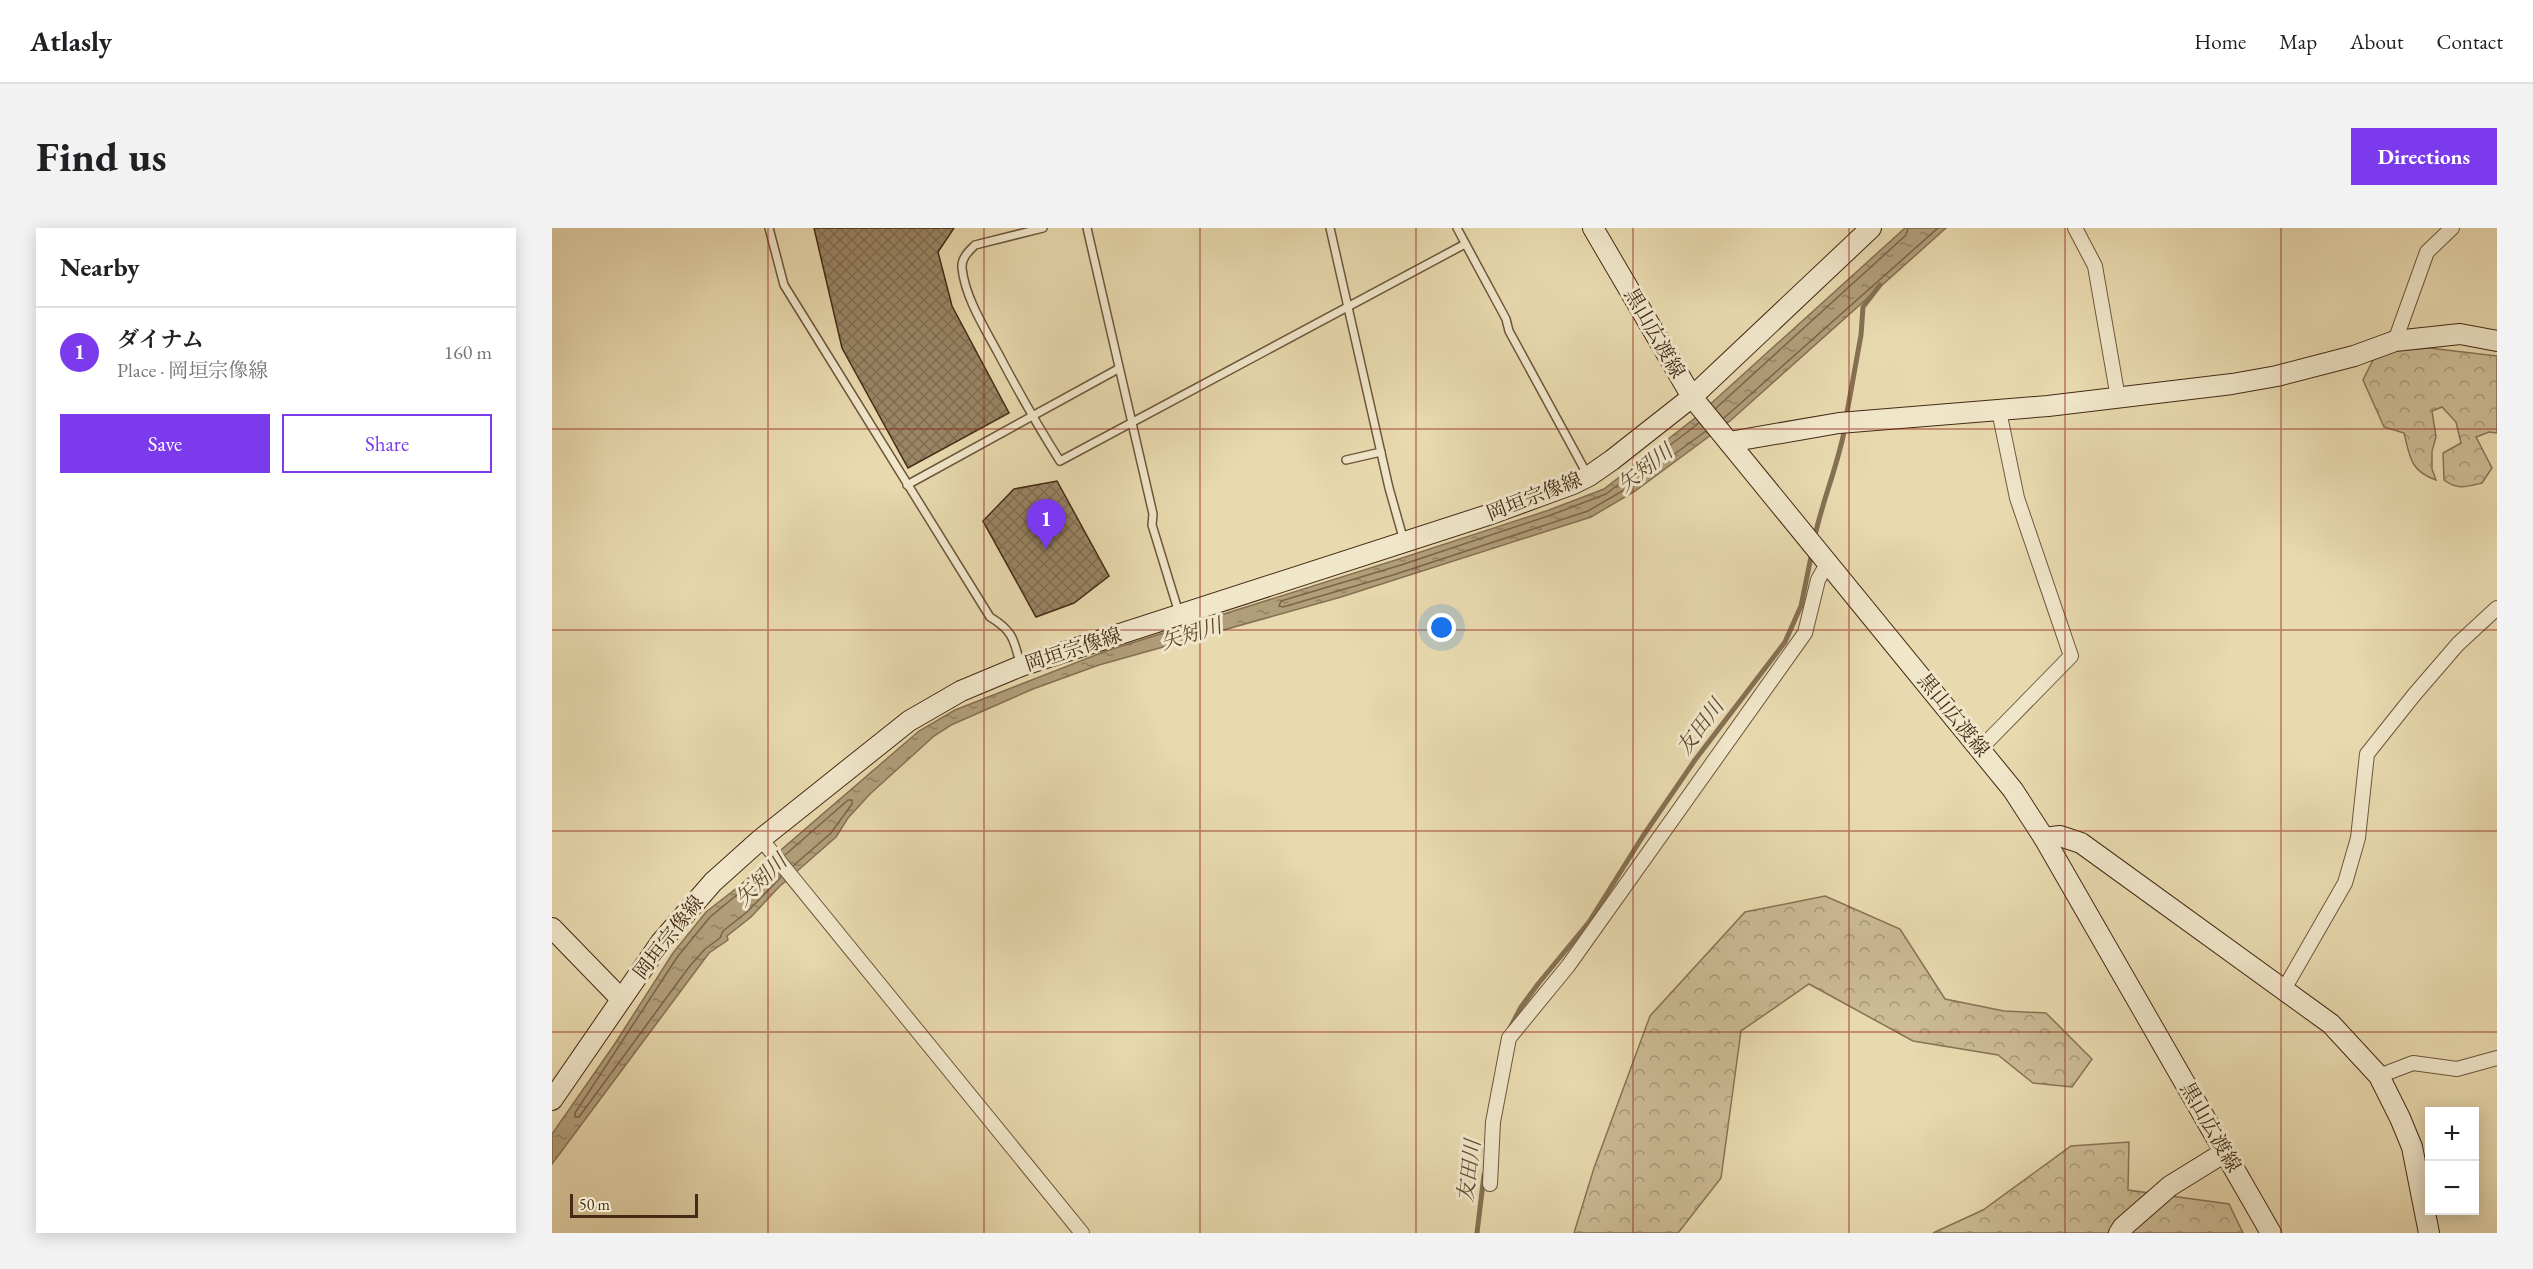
<!DOCTYPE html>
<html lang="en">
<head>
<meta charset="utf-8">
<style>
  body { margin:0; font-family:"EB Garamond","Noto Serif JP",serif; background:#f2f2f2; color:#202124 }
  .controls { position:absolute; right:18px; bottom:18px; display:grid; overflow:hidden; border-radius:0px; box-shadow:0 3px 15px #0003 }
  .controls button { width:54px; height:54px; display:grid; place-items:center; padding:0; border:0; border-bottom:2px solid #e0e0e0; background:#fff; color:#202124; font:30px sans-serif }
  .scale { position:absolute; left:18px; bottom:15px; width:128px; box-sizing:border-box; padding-left:6px; border:3px solid #452a16; border-top:0; font-size:16px; line-height:21px; white-space:nowrap; color:#452a16; -webkit-text-stroke:4px #f0e6ca; paint-order:stroke }
  .you { position:absolute; left:890px; top:400px; width:21px; height:21px; margin:-15px; border:4px solid #fff; border-radius:50%; background:#1a73e8; box-shadow:0 0 0 9px #1a73e833 }
  .badge { display:grid; place-items:center; width:39px; height:39px; border-radius:50%; background:#7c3aed; color:#fff; font-size:20px; font-weight:700 }
  .pin { position:absolute; translate:-50% -50px; filter:drop-shadow(0 2px 3px #0008) }
  .pin::after { content:''; position:absolute; top:32px; width:21px; height:18px; background:inherit; clip-path:polygon(0 0,100% 0,50% 100%) }
  .list { margin:0; padding:0; list-style:none }
  h2 { display:flex; justify-content:space-between; align-items:center; height:78px; margin:0; padding:0 24px; font-size:26px }
  h2 small { font-size:20px; font-weight:400; color:#757577 }
  .list li { display:grid; grid-template-columns:39px 1fr auto; gap:18px; align-items:center; box-sizing:border-box; height:90px; padding:0 24px; border-top:2px solid #e0e0e0 }
  .list b { display:block; font-size:22px; white-space:nowrap }
  .list p { margin:0; font-size:20px; white-space:nowrap; color:#757577 }
  .list em { font-size:20px; font-style:normal; color:#757577 }
  .actions { display:flex; gap:12px; padding:18px 24px }
  .actions a { flex:1; padding:14px 0; border:2px solid #7c3aed; border-radius:0px; text-align:center; font-size:21px; color:#7c3aed }
  .actions .main { background:#7c3aed; color:#fff }
  .map { position:relative; flex:none; width:1945px; height:1005px; overflow:hidden; border-radius:0px }
  header { display:flex; align-items:center; gap:36px; box-sizing:border-box; height:84px; padding:0 30px; background:#fff; border-bottom:2px solid #e0e0e0 }
  header strong { font-size:28px }
  nav { display:flex; gap:33px; margin-inline-start:auto; font-size:21px }
  .intro { display:flex; align-items:center; justify-content:space-between; box-sizing:border-box; height:144px; padding:0 36px }
  h1 { margin:0; font-size:42px }
  .button { padding:15px 27px; border-radius:0px; background:#7c3aed; color:#fff; font-size:21px; font-weight:700 }
  main { display:flex; gap:36px; padding:0 36px }
  aside { flex:1; background:#fff; border-radius:0px; box-shadow:0 3px 15px #0003 }
  .map>svg:first-child { display:block }
  .forest { fill:url(#forest-crowns); stroke:#887255; stroke-width:1.5 }
  .water { fill:url(#water-ripples); stroke:#867052; stroke-width:1.5 }
  .lines { fill:none; stroke-linecap:round; stroke-linejoin:round }
  .shore { stroke:#7b6448; stroke-width:1.5 }
  .stream { stroke:#867052; stroke-width:5 }
  .building { fill:url(#building-cross-hatch); stroke:#452a16; stroke-width:1.5 }
  .lane-casing { stroke:#6e563c; stroke-width:10 }
  .street-casing { stroke:#6e563c; stroke-width:16 }
  .secondary-casing { stroke:#452a16; stroke-width:22 }
  .lane { stroke:#f0e6ca; stroke-width:7 }
  .street { stroke:#f0e6ca; stroke-width:14 }
  .secondary { stroke:#f0e6ca; stroke-width:20 }
  .grid { fill:none; stroke:#8f2418; stroke-width:1.5; stroke-opacity:0.55 }
  .labels { text-anchor:middle; stroke-width:6; stroke-linejoin:round; paint-order:stroke }
  .street-label { font-size:20px; fill:#452a16; stroke:#f0e6ca }
  .water-label { font-size:21px; font-style:italic; fill:#60472f; stroke:#f0e6ca }
</style>
</head>
<body>
<header>
<strong>Atlasly</strong>
<nav><a>Home</a><a>Map</a><a>About</a><a>Contact</a></nav>
</header>
<div class="intro"><h1>Find us</h1><a class="button">Directions</a></div>
<main>
<aside>
<h2>Nearby<small></small></h2>
<ul class="list">
<li><span class="badge">1</span><div><b>ダイナム</b><p>Place · 岡垣宗像線</p></div><em>160 m</em></li>
</ul>
<div class="actions"><a class="main">Save</a><a>Share</a></div>
</aside>
<div class="map">
<svg width="1945" height="1005" viewBox="0 0 1945 1005">
  <defs>
    <pattern id="forest-crowns" width="20" height="18" patternUnits="userSpaceOnUse" patternTransform="scale(1.5)"><rect width="20" height="18" fill="#ccbb94"/><path d="M2 6a3 3 0 1 1 6 0M12 15a3 3 0 1 1 6 0" fill="none" stroke="#a79878"/></pattern>
    <pattern id="water-ripples" width="26" height="14" patternUnits="userSpaceOnUse" patternTransform="scale(1.5)"><rect width="26" height="14" fill="#b19e7a"/><path d="M2 4q2-2 4 0t4 0M15 11q2-2 4 0t4 0" fill="none" stroke="#928163"/></pattern>
    <pattern id="building-cross-hatch" width="8" height="8" patternUnits="userSpaceOnUse" patternTransform="scale(1.5)"><rect width="8" height="8" fill="#9a8565"/><path d="M0 0l8 8M0 8l8-8" fill="none" stroke="#7f6d52"/></pattern>
  </defs>
  <rect width="100%" height="100%" fill="#e8d9ae"/>
  <filter id="stains"><feTurbulence type="fractalNoise" baseFrequency=".00333" numOctaves="4"/><feColorMatrix values="0 0 0 0 .2 0 0 0 0 .09 0 0 0 0 .02 0 0 0 .5 -.17"/></filter>
  <radialGradient id="worn" r=".72"><stop offset=".6" stop-color="#630" stop-opacity="0"/><stop offset="1" stop-color="#630" stop-opacity=".3"/></radialGradient>
  <g class="forest">
    <path d="M1877,120L1945,128V205L1937,204L1924,209L1940,240L1930,255C1914,259 1905,262 1892,252L1891,225L1909,215L1904,194L1890,179L1880,183L1884,209L1880,223V241L1884,252C1858,243 1858,229 1852,205L1832,199L1811,152L1821,132L1839,123Z"/>
    <polygon points="1273,668 1348,701 1393,771 1452,783 1494,785 1540,831 1520,859 1481,855 1446,827 1361,813 1257,756 1189,803 1169,950 1126,1005 1022,1005 1042,940 1098,788 1193,684"/>
    <polygon points="1577,914 1576,962 1677,976 1691,1005 1381,1005 1431,982 1519,918"/>
  </g>
  <polygon class="water" points="1353,0 1394,0 1178,193 1083,263 1039,289 789,369 547,437 481,461 399,497 382,508 318,566 296,590 284,609 227,659 199,689 175,708 176,712 157,725 0,936 0,906 62,817 121,725 154,684 186,659 367,503 403,482 554,423 847,331 997,282 1052,261 1143,190"/>
  <g class="lines">
    <g class="shore">
      <polyline points="1164,180 1354,7 1356,0"/>
      <polyline points="1172,190 1386,0"/>
      <polyline points="1147,195 1054,266 999,287 849,337 729,373 727,378 731,379 841,347 1036,283 1079,258 1154,203"/>
      <polyline points="233,627 296,572 300,572 300,576 279,605 241,638"/>
      <polyline points="220,638 158,689 126,728 23,885 23,889 27,889 137,739 153,721 168,710 171,703 195,684 229,649"/>
    </g>
    <g class="stream">
      <polyline points="1294,190 1309,107 1311,79 1328,57"/>
      <path d="M1262,312C1270,273 1286,238 1293,199"/>
      <polyline points="958,800 969,779 986,756 1037,694 1091,608 1143,532 1233,414 1249,378 1260,324"/>
      <polyline points="925,1005 932,947"/>
    </g>
  </g>
  <g class="building">
    <polygon points="262,0 402,0 386,24 400,78 457,185 356,240 290,120"/>
    <polygon points="505,253 557,348 522,375 484,389 431,293 462,261"/>
  </g>
  <g class="lines">
    <defs>
      <g id="lane">
        <path d="M217,0L232,57L438,389C460,402 462,411 468,435"/>
        <path d="M491,0L423,17C417,23 409,30 410,40C413,69 432,99 446,125C465,161 485,197 508,233L913,16"/>
        <polyline points="535,0 601,286 600,297 627,385"/>
        <polyline points="778,0 837,260 852,313"/>
        <polyline points="905,0 954,91 957,103 1035,246"/>
        <polyline points="794,232 829,224"/>
        <polyline points="355,257 566,141"/>
      </g>
      <g id="street">
        <polyline points="1523,0 1543,38 1566,170"/>
        <polyline points="1843,113 1875,24 1900,0"/>
        <polyline points="1429,520 1519,428 1465,270 1447,183"/>
        <polyline points="209,611 530,1005"/>
        <polyline points="1731,763 1793,655 1806,610 1815,526 1862,467 1906,416 1945,380"/>
        <polyline points="1827,848 1861,835 1905,841 1945,830"/>
        <polyline points="938,956 941,894 957,810 1016,738 1253,405 1266,352 1276,334"/>
      </g>
      <g id="secondary">
        <polyline points="1041,0 1140,169 1461,562 1492,610 1719,1005"/>
        <polyline points="1177,214 1287,195 1496,178 1680,156 1725,148 1802,128 1843,113 1908,106 1945,113"/>
        <polyline points="1492,610 1508,608 1529,615 1779,796 1827,848 1848,890 1860,919 1877,1005"/>
        <polyline points="0,700 69,771"/>
        <polyline points="0,872 109,714 161,654 209,611 357,493 409,463 469,438 939,286 1021,256 1037,248 1060,232 1140,169 1319,0"/>
        <polyline points="1567,1005 1571,999 1618,958 1673,924"/>
      </g>
    </defs>
    <use href="#lane" class="lane-casing"/>
    <use href="#street" class="street-casing"/>
    <use href="#secondary" class="secondary-casing"/>
    <use href="#lane" class="lane"/>
    <use href="#street" class="street"/>
    <use href="#secondary" class="secondary"/>
  </g>
  <path class="grid" d="M216,0V1005M432,0V1005M648,0V1005M864,0V1005M1081,0V1005M1297,0V1005M1513,0V1005M1729,0V1005M0,201H1945M0,402H1945M0,603H1945M0,804H1945"/>
  <g class="labels">
    <g class="street-label">
      <text transform="translate(1103 105) rotate(60)" y="7">黒山広渡線</text>
      <text transform="translate(982 268) rotate(-21)" y="7">岡垣宗像線</text>
      <text transform="translate(521 421) rotate(-18)" y="7">岡垣宗像線</text>
      <text transform="translate(1402 487) rotate(51)" y="7">黒山広渡線</text>
      <text transform="translate(116 709) rotate(-52)" y="7">岡垣宗像線</text>
      <text transform="translate(1659 899) rotate(60)" y="7">黒山広渡線</text>
    </g>
    <g class="water-label">
      <text transform="translate(1093 240) rotate(-38)" y="7">矢矧川</text>
      <text transform="translate(639 406) rotate(-17)" y="7">矢矧川</text>
      <text transform="translate(1148 499) rotate(-53)" y="7">友田川</text>
      <text transform="translate(209 652) rotate(-45)" y="7">矢矧川</text>
      <text transform="translate(917 943) rotate(-83)" y="7">友田川</text>
    </g>
  </g>
  <rect width="100%" height="100%" filter="url(#stains)"/>
  <rect width="100%" height="100%" fill="url(#worn)"/>
</svg>
<div class="controls">
<button>+</button>
<button>−</button>
</div>
<div class="scale">50 m</div>
<div class="you"></div>
<div class="pin badge" style="left:494px;top:321px">1</div>
</div>
</main>
</body>
</html>
